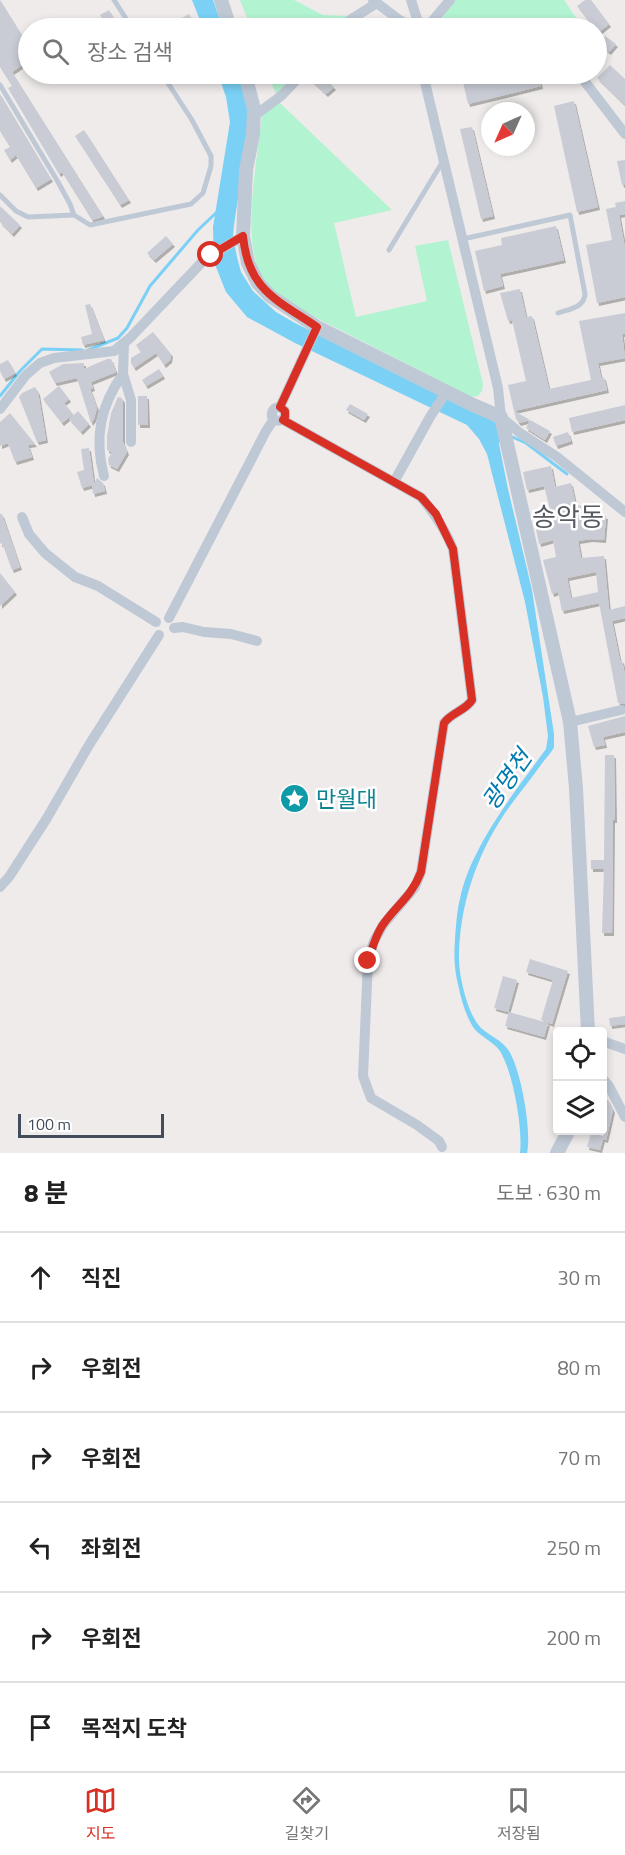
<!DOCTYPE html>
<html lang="ko">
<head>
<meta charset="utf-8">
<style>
  body { margin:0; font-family:"Titillium Web","Noto Sans KR",sans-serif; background:#f6f6f6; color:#222 }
  .controls { position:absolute; right:18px; bottom:18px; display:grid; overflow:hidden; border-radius:6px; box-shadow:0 3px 9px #0003 }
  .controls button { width:54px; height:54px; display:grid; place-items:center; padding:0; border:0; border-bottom:2px solid #e0e0e0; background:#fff; color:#222; font:30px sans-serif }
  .compass { position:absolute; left:481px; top:102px; width:54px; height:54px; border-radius:50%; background:#fff; box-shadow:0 3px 9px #0003; rotate:225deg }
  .scale { position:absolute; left:18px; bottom:15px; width:146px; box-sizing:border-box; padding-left:6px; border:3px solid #424c5a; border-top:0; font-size:16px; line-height:21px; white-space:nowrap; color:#424c5a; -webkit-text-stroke:4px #fff; paint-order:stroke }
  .stop { position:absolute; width:18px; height:18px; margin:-14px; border:4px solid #d93025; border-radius:50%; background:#fff }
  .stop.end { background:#d93025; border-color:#fff; box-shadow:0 2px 6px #0008 }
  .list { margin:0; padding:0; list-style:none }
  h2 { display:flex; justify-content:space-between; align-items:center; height:78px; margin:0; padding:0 24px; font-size:26px }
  h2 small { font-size:20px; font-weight:400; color:#767676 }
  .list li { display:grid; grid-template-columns:39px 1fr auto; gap:18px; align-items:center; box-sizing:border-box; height:90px; padding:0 24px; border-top:2px solid #e0e0e0 }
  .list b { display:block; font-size:22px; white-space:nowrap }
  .list em { font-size:20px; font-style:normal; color:#767676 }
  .icon { flex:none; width:33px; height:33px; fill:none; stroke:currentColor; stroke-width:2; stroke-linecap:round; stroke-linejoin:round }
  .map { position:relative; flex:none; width:625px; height:1153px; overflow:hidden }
  .search { position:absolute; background:#fff; box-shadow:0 3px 9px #0003; left:18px; right:18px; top:18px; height:66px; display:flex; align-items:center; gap:15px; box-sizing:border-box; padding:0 21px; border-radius:33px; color:#767676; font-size:22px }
  .sheet { height:618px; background:#fff }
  nav { display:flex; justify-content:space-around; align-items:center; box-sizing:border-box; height:84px; border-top:2px solid #e0e0e0; background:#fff; font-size:16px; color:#767676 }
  nav a { display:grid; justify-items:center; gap:3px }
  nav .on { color:#d93025 }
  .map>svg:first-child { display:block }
  .green { fill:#b2f3d1 }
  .water { fill:#7ad0f5 }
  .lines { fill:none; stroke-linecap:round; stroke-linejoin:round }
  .stream { stroke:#7ad0f5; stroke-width:3 }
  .building { fill:#c9ccd4; fill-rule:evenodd; filter:url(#shadow) }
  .service { stroke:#bfc9d5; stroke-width:5 }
  .minor { stroke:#bfc9d5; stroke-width:10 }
  .tertiary { stroke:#bfc9d5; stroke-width:14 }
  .route { stroke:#d93025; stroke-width:8 }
  .labels { text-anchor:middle; stroke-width:5; stroke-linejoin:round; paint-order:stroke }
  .culture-label { font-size:22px; fill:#0d838f; stroke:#fff; text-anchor:start }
  .water-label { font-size:24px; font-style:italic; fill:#007aaf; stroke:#fff }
  .quarter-label { font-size:26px; fill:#575b61; stroke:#fff }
</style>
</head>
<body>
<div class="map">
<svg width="625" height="1153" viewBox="0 0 625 1153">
  <defs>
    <filter id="shadow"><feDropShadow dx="2" dy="3" stdDeviation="0" flood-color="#0004"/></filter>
  </defs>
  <rect width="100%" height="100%" fill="#efebeb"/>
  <g class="green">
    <polygon points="240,0 294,0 323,15 348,16 336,28 251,28"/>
    <path d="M454,0H564L577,19C566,17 559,20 552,28H440L443,17Z"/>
    <polygon points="268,74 294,74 276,94"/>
    <path d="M280,103L392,210L334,223L356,317L427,301L415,246L448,240L483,384L482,391L478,396L472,397L291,305C279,296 266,286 259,271C242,231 258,157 262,114Z"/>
  </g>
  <g class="water">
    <polygon points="192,0 213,0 223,28 203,28"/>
    <path d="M218,74H239L248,110L249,125L234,225L233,236L237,257L241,272L253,291L276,312L295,323L499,424L501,438L499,444L508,489L532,590L554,734C554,738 554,743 554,747C552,752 546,758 543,762C531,779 517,796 505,813C476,856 459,907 459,959C459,977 468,1015 481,1028C490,1036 502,1040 509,1051C521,1070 532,1131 527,1153H520C523,1128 513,1072 500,1051C493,1041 480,1037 473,1027C465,1014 461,999 458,984C454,967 454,956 455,939C456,924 457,909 461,894C473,844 516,790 546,749L548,736L543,697L525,602L487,454L479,439L467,425L295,343L247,317L226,292L214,262L213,227L230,122L226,97Z"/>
  </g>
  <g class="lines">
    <g class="stream">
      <polyline points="88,350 118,338 127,328 150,286 198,230 218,211"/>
      <polyline points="0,396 20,371 42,349 82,350"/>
      <polyline points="510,436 526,443 567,474"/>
    </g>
  </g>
  <g class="building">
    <polygon points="0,0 28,45 28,61 12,72 103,216 99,218 92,220 62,172 59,174 8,88 12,86 0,67"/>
    <polygon points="585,0 591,0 609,24 598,33 577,6"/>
    <polygon points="109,10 120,28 86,28 102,19 100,15"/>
    <polygon points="189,14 196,28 183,28 178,20"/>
    <polygon points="605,36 616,44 609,52 599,44"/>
    <polygon points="610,65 625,79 625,105 597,78"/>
    <polygon points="320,74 334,87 326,94 312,81"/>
    <polygon points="497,74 538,74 541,86 468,104 463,82"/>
    <polygon points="0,94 51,179 36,188 16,155 10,160 4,150 10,147 0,131"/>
    <polygon points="574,101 598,207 577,212 554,106"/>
    <polygon points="472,127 493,216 481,219 460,129"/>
    <polygon points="84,130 129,200 120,205 75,136"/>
    <polygon points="625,160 625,184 622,185 617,161"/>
    <polygon points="625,201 625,214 619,215 625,248 625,297 597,303 586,245 612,240 606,209 616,207 615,203"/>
    <polygon points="0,206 20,225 12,234 0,222"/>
    <polygon points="556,226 564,260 500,274 503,286 484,291 475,251 502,245 501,238"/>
    <polygon points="166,236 173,244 154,260 147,253"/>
    <polygon points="520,289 526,317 532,316 549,389 591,380 579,321 625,313 625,334 622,334 625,358 598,363 601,378 604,377 607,390 514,411 508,385 526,381 512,320 508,321 500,293"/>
    <polygon points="90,304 104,340 83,345 81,337 92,334 85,305"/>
    <polygon points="153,332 171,354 170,360 164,365 156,353 134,368 131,363 131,358 141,352 136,345"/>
    <polygon points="107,359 111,359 116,372 91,382 93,388 90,389 97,408 94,419 91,423 77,378 55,383 49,372 63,364 84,363 84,369"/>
    <polygon points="8,360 15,373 4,379 0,371 0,364"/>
    <polygon points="159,369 163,376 146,386 142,380"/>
    <polygon points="59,386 69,399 64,403 73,414 62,423 43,399"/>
    <polygon points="35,387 38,392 46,440 37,442 19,397 22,393"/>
    <polygon points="138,396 147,396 148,425 138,425"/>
    <polygon points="118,397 122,398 123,401 123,442 127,452 117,469 109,465 108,459 112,452 107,450 107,436 111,413"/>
    <polygon points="350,404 368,414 364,420 346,410"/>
    <polygon points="625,405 625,420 572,432 569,418"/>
    <polygon points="78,411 89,424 81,432 69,419"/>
    <polygon points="514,411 550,431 545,440 526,428 530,420 519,423 516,419"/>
    <polygon points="10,413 35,444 28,445 32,457 15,462 8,443 0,446 0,422"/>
    <polygon points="568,432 571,441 556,446 553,437"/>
    <polygon points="89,448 94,484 97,478 103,483 105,491 93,494 92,487 93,485 82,488 77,472 84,470 81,449"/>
    <path d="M551,466L555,487L571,483L576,506L587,505V514L606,516L604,540L591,539L578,541L581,558L604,556L609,610L625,606V618L612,621L620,661L622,660L625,675V704L618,703L599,603L562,611L558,592L552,594L543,560L556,557L553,540L539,544L536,529L554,525L544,486L527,490L523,472ZM596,572L598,592L571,598L567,578Z"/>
    <polygon points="0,514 2,514 20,567 12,570 2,543 0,544"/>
    <polygon points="0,573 15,592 0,606"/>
    <polygon points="625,716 625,732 603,737 605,745 594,747 588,726"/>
    <polygon points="605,755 614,755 615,820 613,820 612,933 602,933 604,869 591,869 591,860 604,860"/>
    <polygon points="530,959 568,971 552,1024 541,1020 553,980 526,972"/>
    <polygon points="503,976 517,980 508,1012 494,1008"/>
    <polygon points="509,1012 548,1023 544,1037 505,1026"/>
    <polygon points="625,1016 625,1024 610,1026 609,1018"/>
    <polygon points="603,1099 608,1100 613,1110 606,1140 603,1139 600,1150 587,1147 591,1133 603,1136"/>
  </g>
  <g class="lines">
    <g class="service">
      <polyline points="114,0 132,28"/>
      <polyline points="0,85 58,182 70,204 74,215 90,225 191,204 203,193 211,166 211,156 192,120 162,74"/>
      <polyline points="0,195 16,211 28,217 74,215"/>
      <path d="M463,239L570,215L585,294C584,308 569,309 558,313"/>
      <polyline points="389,250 443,161"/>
    </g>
    <g class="minor">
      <polyline points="373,0 398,19 412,27"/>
      <polyline points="411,0 418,22"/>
      <polyline points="430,24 450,0"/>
      <polyline points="342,28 350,20 377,3"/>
      <polyline points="423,74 498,388 501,417 520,433 557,457 625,512"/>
      <polyline points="579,74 625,134"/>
      <polyline points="254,116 281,96 302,74"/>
      <polyline points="124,343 123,374 131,400 131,442"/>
      <path d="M280,407L285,411V417C281,422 276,422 272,417C271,411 274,407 280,407L317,327"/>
      <polyline points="0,409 26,375 40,363 54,358 114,351 130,338 205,259 243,236"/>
      <path d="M283,420L421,497C435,514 445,529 453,549L472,700C465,711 452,712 444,723L421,872L415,887L383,925L374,941L368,961L363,1076L371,1098L417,1125L439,1141L442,1147"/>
      <path d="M104,476C94,438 100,406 123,374"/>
      <polyline points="394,482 430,417 447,391"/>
      <polyline points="22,517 29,534 45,553 75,577 98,586 156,622"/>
      <polyline points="169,618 266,431 274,419"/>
      <polyline points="174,628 183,627 204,632 231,634 257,641"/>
      <polyline points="570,722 621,710"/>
      <polyline points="0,887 9,877 47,818 89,745 159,635"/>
      <polyline points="602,1041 625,1049"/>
      <polyline points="602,1078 609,1086 625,1117"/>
    </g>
    <g class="tertiary">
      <polyline points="221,0 230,28"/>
      <polyline points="245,74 254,109 253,134 246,170 243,236 248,263 258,283 270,296 317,327 473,405 501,417 570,722 576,788 588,1032"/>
      <polyline points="557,1153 569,1130"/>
    </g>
  </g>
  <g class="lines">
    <path class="route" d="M211,255L243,236C248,290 277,300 317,327L280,407L285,411V417L283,420L421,497L436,514L453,549L472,700C465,711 452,712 444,723L421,872C411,898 396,905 382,926C375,937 372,949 368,961"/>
  </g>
  <defs>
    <symbol id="sight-disc" viewBox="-11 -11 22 22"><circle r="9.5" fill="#0f9aa8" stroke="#fff"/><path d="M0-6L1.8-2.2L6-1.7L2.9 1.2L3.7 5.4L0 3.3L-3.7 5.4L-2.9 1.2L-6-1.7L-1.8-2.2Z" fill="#fff"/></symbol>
  </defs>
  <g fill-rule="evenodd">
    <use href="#sight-disc" x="278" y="782" width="33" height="33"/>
  </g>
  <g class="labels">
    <g class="culture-label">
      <text x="316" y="807">만월대</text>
    </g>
    <g class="water-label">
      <text transform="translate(507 780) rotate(-55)" y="8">광명천</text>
    </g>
    <g class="quarter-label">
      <text x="568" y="526">송악동</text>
    </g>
  </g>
</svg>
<div class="controls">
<button><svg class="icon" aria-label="locate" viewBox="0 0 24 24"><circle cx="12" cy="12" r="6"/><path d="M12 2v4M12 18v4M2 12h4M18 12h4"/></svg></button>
<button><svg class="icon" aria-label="layers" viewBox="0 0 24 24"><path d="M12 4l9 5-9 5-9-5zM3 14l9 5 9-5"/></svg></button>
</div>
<svg class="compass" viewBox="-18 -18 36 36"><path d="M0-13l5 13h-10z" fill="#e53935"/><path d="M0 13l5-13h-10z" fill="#767676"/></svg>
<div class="scale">100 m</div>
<div class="stop" style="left:211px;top:255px"></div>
<div class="stop end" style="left:368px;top:961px"></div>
<div class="search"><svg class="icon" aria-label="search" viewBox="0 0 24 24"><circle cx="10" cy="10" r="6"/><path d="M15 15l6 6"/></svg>장소 검색</div>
</div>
<section class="sheet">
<h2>8 분<small>도보 · 630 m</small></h2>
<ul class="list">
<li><svg class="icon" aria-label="ahead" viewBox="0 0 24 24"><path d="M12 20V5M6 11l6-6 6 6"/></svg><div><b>직진</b></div><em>30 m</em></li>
<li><svg class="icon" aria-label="right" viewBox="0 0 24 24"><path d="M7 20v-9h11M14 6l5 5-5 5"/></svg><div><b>우회전</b></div><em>80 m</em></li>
<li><svg class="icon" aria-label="right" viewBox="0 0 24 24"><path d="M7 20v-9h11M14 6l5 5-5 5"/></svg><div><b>우회전</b></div><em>70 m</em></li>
<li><svg class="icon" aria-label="left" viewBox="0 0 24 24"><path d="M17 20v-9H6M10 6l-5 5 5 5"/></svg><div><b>좌회전</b></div><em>250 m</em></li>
<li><svg class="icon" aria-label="right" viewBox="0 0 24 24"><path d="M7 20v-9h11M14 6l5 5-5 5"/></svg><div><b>우회전</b></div><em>200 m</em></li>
<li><svg class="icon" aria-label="arrive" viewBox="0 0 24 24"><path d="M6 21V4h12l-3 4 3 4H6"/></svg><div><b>목적지 도착</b></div></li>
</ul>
</section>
<nav>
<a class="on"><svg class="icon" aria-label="map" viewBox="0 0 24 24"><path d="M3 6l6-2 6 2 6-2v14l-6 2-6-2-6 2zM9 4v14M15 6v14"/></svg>지도</a>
<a><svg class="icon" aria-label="directions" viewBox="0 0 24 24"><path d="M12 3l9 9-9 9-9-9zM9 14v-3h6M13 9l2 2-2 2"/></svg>길찾기</a>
<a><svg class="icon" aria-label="saved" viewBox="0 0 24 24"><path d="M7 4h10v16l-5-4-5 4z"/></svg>저장됨</a>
</nav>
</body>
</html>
